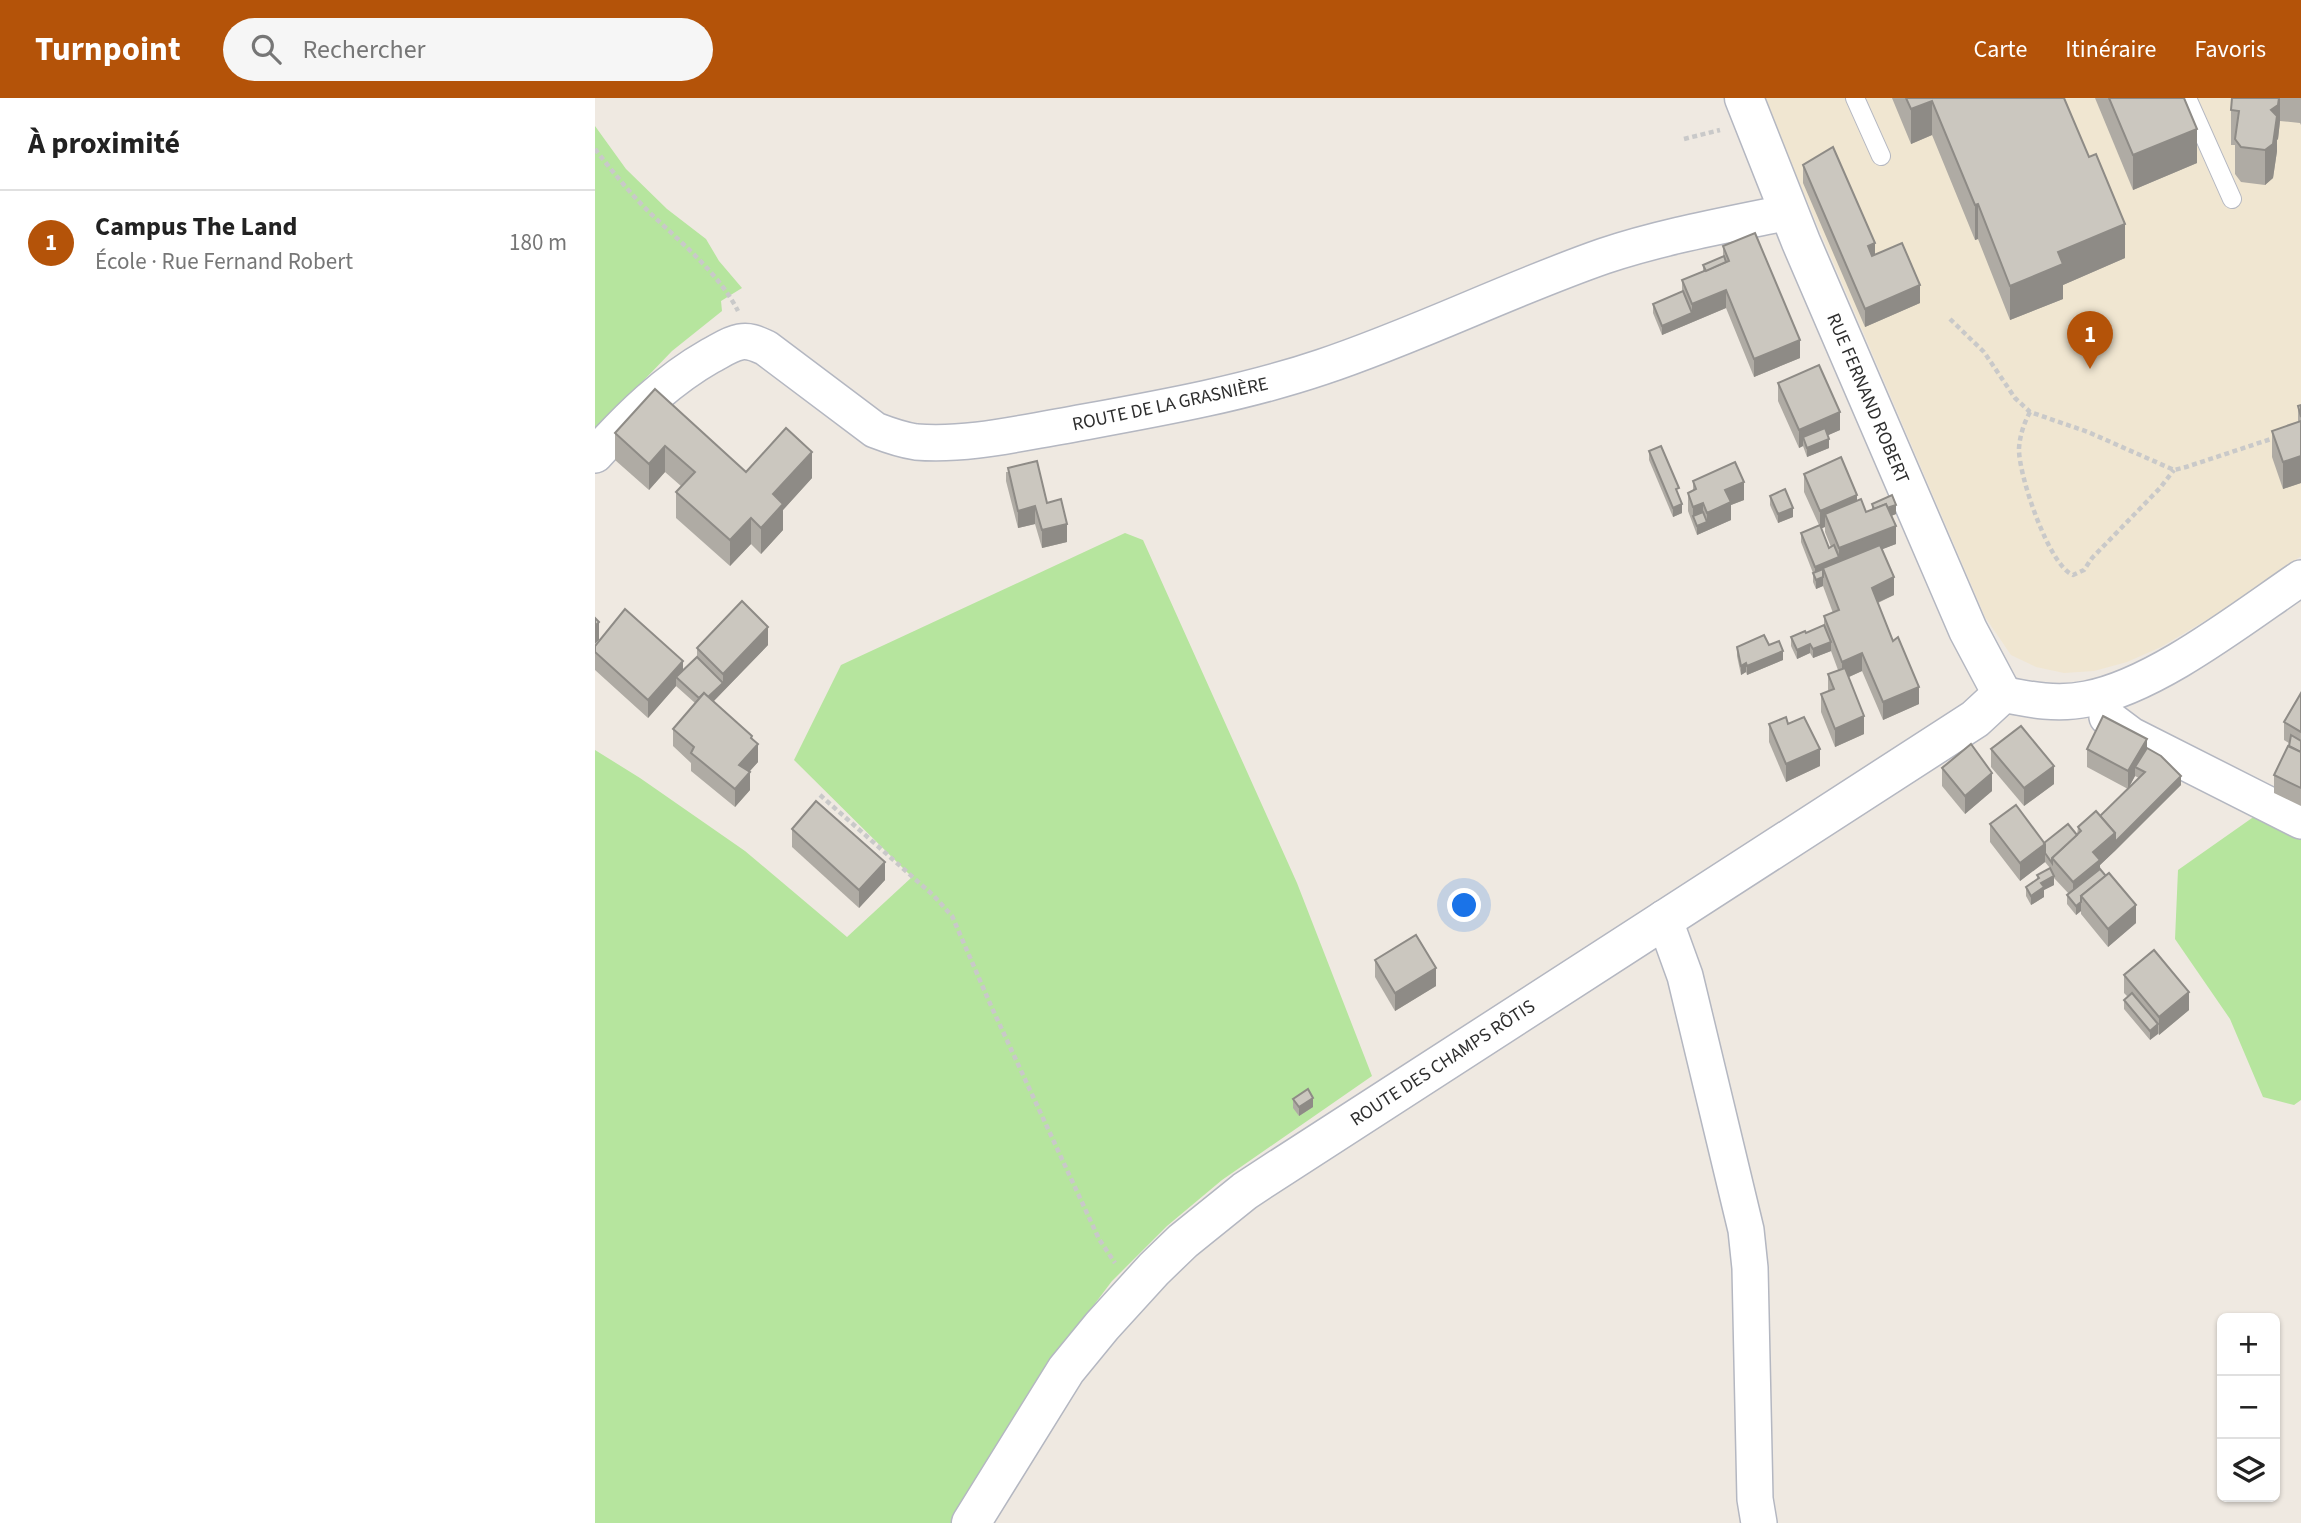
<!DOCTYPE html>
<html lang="fr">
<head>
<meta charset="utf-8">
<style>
  body { margin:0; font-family:"Source Sans 3",sans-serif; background:#f6f6f6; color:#222 }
  .controls { position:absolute; right:21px; bottom:21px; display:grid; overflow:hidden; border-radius:10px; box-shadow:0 2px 5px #0004 }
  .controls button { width:63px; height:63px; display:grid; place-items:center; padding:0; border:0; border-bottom:2px solid #e0e0e0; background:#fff; color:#222; font:35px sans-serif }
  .you { position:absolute; left:870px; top:808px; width:24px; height:24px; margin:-18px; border:5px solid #fff; border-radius:50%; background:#1a73e8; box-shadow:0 0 0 10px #1a73e833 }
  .badge { display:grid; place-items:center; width:46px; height:46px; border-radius:50%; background:#b45309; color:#fff; font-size:23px; font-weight:700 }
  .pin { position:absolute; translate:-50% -58px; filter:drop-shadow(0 2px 4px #0008) }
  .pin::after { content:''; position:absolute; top:37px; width:24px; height:21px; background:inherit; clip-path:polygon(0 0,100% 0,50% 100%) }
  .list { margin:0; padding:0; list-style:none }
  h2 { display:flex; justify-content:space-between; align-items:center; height:91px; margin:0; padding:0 28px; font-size:30px }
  h2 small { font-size:23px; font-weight:400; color:#767676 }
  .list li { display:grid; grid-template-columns:46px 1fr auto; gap:21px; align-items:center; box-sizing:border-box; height:105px; padding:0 28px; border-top:2px solid #e0e0e0 }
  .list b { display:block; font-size:26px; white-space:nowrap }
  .list p { margin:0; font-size:23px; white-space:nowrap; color:#767676 }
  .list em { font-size:23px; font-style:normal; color:#767676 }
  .icon { flex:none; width:38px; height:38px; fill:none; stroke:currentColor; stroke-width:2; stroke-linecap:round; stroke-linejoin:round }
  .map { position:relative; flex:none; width:1706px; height:1425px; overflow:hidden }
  header { display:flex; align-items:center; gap:42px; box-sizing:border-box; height:98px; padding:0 35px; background:#b45309; color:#fff }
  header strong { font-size:33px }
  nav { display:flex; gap:38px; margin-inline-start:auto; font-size:24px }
  .search { width:490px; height:63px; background:#f6f6f6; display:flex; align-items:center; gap:18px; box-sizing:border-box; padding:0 24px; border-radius:38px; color:#767676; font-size:26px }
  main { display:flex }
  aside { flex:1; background:#fff }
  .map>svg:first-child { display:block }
  .education { fill:#f0e6d1 }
  .green { fill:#b6e59e }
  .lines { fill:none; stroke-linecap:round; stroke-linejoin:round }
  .lane-casing { stroke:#b4b7c1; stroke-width:20 }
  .street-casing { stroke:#b4b7c1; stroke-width:38 }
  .secondary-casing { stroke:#b4b7c1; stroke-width:41 }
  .path { stroke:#c9c9c9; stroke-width:4.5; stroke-dasharray:5 3.5; stroke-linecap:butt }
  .lane { stroke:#fff; stroke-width:18 }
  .street { stroke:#fff; stroke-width:35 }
  .secondary { stroke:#fff; stroke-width:38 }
  .wall { fill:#afaba4; fill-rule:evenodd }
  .shaded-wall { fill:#8e8b86 }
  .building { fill:#cbc7bf; stroke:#8e8b86; stroke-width:2 }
  .labels { text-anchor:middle; stroke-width:6; stroke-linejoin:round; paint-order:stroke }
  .street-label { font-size:19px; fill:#2e2e2e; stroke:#fff }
</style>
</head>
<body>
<header>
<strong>Turnpoint</strong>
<div class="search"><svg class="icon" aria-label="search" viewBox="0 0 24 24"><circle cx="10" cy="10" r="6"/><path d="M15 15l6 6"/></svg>Rechercher</div>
<nav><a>Carte</a><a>Itinéraire</a><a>Favoris</a></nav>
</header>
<main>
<aside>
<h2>À proximité<small></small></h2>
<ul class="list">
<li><span class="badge">1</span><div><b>Campus The Land</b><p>École · Rue Fernand Robert</p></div><em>180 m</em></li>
</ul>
</aside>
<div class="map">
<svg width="1706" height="1425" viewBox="0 0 1706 1425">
  <rect width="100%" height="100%" fill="#efe9e1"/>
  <polygon class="education" points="1168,0 1706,0 1706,458 1628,512 1566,549 1532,564 1499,573 1469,575 1441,569 1416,557 1390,519"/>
  <g class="green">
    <polygon points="0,28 31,71 72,111 111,141 124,163 147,190 126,203 127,213 77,253 0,333"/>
    <polygon points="530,435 548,442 702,785 777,978 627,1082 572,1128 517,1183 462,1256 357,1425 0,1425 0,652 45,680 150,753 252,839 317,779 199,662 246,567"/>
    <polygon points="1667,713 1706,734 1706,1002 1699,1007 1668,999 1635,921 1580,841 1583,772"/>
  </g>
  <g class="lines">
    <defs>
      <g id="lane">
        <polyline points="1260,0 1286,58"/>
        <polyline points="1592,0 1637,101"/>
      </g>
      <g id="street">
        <path d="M0,357C34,319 71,283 115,258C125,253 134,246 145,244C155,242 162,246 171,250L280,332C293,337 307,342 321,344C370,348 421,336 468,328C555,312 644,297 727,269C823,237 914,191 1009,158C1069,138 1132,127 1194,114"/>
        <path d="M1407,596C1435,602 1463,607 1492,601C1561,588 1647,520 1706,480"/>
        <polyline points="1512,619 1536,637 1706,723"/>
        <polyline points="1069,820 1090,878 1151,1132 1155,1170 1160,1401 1164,1425"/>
      </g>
      <polyline id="secondary" points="376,1425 471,1272 507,1228 559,1171 588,1143 650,1093 682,1072 1380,621 1407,596 1373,532 1206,144 1149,0"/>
    </defs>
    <use href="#lane" class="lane-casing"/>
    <use href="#street" class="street-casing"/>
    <use href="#secondary" class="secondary-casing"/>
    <g class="path">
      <polyline points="1089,41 1125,32"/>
      <path d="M0,51C17,73 34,94 53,113C84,143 123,174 143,213"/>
      <polyline points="1355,221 1389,254 1420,300 1435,314 1493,334 1579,372 1591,369 1679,340"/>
      <path d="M1435,314C1429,325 1425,337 1424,350C1423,376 1454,468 1478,477L1489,472L1497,460L1565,390L1579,372"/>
      <polyline points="225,697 338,797 357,818 397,910 504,1141 520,1165"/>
    </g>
    <use href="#lane" class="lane"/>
    <use href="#street" class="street"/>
    <use href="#secondary" class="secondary"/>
  </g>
  <g class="wall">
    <polygon points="1297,0 1469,0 1530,160 1468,187 1468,201 1415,222 1383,141 1380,142 1337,37 1316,46"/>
    <polygon points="1500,0 1589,0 1602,65 1538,92"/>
    <polygon points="1646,0 1706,0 1706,27 1705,25 1685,23 1683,41 1682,42 1682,53 1678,80 1670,87 1646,84 1640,76 1640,47 1636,47 1636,12"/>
    <polygon points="1208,67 1280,156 1325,205 1270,229 1208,85"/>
    <polygon points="1128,148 1205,260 1159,279 1131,210 1067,237 1058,215 1058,206 1087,194 1087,182 1108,173 1108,167 1128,158"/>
    <polygon points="1183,285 1245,332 1233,337 1234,350 1212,359 1208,348 1204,350 1183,303"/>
    <polygon points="60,291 151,374 217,380 188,412 188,432 166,456 156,446 135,468 81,420 81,394 86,388 70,374 54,392 20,362 20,335"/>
    <polygon points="1706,307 1706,385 1688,391 1677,359 1677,333 1703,324 1703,308"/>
    <polygon points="1054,353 1084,398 1087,415 1078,419 1054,362"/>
    <polygon points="413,370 452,405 472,444 447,450 440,426 423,430 411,383 411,374 413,374"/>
    <path d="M1209,376L1262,403L1271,414L1277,412V406L1301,416L1296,418L1301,446L1287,451L1299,497L1283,505L1324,606L1288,622L1267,573L1254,579L1269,636L1240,649L1226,614V596L1233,593V576L1243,572L1236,553L1218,560L1215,555L1202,561L1196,548V539L1211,535L1229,527V518L1238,515L1228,488L1221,491L1218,484V475L1206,444V435L1224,427L1209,394ZM1230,429V434L1236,449L1234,450L1226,430Z"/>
    <polygon points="1098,383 1149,402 1136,407 1136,422 1102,437 1093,413 1093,395 1098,393"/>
    <polygon points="1175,398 1198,419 1183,425 1175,407"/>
    <polygon points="173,547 118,604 157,641 163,664 154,674 155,692 140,709 96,673 96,665 78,648 78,631 100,605 81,588 53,620 0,572 0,548 88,572 102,559 102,550"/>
    <polygon points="1174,547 1188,562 1152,577 1151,574 1146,577 1142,558 1142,549"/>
    <polygon points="1706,595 1706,708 1679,695 1679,677 1694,648 1694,645 1689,642 1689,624"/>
    <polygon points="1174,626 1193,626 1225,668 1191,684 1174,644"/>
    <path d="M1552,650L1586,687L1505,767V771L1541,825L1513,849L1486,816V813L1481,817L1472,806V797L1474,796L1459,780V787L1449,792V799L1436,807L1431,798V789L1442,782V777L1455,770L1450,764L1425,783L1395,744V726L1449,745L1482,737L1483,729L1505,718L1533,691L1492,669V651ZM1540,678L1544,680L1533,691Z"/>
    <polygon points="1396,651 1459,686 1429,708 1396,669"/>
    <polygon points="1347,670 1397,693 1370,716 1347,688"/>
    <polygon points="197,731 290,782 264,810 197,749"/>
    <polygon points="780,862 841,888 800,913 780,879"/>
    <polygon points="1529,877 1594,912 1564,937 1563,935 1555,942 1529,911 1529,902 1533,899 1529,895"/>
    <polygon points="698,1001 718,1009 704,1018 698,1010"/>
  </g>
  <g class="shaded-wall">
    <polygon points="1684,0 1685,0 1685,23 1683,41 1682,42 1682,53 1678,80 1670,87 1670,52 1676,12"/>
    <polygon points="1337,3 1337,37 1316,46 1316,11"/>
    <polygon points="1602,31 1602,65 1538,92 1538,57"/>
    <polygon points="1383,106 1383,141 1380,142 1380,107"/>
    <polygon points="1530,126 1530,160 1468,187 1468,201 1415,222 1415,188 1463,154"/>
    <polygon points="1280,145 1280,163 1273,148"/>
    <polygon points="1325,187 1325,205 1270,229 1270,211"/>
    <polygon points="1131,192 1131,210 1067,237 1067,228 1097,215 1097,206"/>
    <polygon points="1205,242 1205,260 1159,279 1159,261"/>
    <polygon points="1245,314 1245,332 1211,347 1208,339 1208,348 1204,350 1204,332"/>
    <polygon points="1234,341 1234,350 1212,359 1212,350"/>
    <polygon points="70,348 70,374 54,392 54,366"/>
    <polygon points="217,354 217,380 188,412 188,432 166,456 166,430 178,396"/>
    <polygon points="1706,358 1706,385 1688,391 1688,364"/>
    <polygon points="1149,384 1149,402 1136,407 1136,422 1102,437 1102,428 1112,424 1112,415 1130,392"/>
    <polygon points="1262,397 1262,415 1230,416 1230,429 1225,431 1225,413"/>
    <polygon points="1108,405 1108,423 1098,418 1098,427 1098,409"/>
    <polygon points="1087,406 1087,415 1078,419 1078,410"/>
    <polygon points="1301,407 1301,416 1281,424 1281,415"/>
    <polygon points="440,408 440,426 423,430 423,413"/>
    <polygon points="1198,410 1198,419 1183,425 1183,416"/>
    <polygon points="156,420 156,446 135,468 135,442"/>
    <polygon points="472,426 472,444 447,450 447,432"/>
    <polygon points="1301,428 1301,446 1229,474 1228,470 1228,474 1220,478 1220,469 1244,459 1244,450"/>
    <polygon points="1228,479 1228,488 1221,491 1221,482"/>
    <polygon points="1299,479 1299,497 1277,507 1277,490"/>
    <polygon points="4,524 4,542 0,546 0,528"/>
    <polygon points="173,529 173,547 109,613 109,604 128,585 128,576"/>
    <polygon points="1236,544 1236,553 1218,560 1218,551"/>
    <polygon points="1215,546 1215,555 1202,561 1202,552"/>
    <polygon points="1188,553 1188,562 1152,577 1152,568"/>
    <polygon points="1267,555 1267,573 1247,582 1247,564"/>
    <polygon points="88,563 88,580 81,579 81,588 53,620 53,602"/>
    <polygon points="1151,565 1151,574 1146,577 1146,568"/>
    <polygon points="1324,589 1324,606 1288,622 1288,604"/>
    <polygon points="1269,618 1269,636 1240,649 1240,631"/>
    <polygon points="157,638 157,653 163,646 163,664 144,685 144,667"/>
    <polygon points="1552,641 1552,659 1540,669 1540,678 1533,691 1533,673"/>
    <polygon points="1225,651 1225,668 1191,684 1191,666"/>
    <polygon points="1459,668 1459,686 1429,708 1429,690"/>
    <polygon points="155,674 155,692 140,709 140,691"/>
    <polygon points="1397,675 1397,693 1370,716 1370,698"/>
    <polygon points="1586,678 1586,687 1520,753 1520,744"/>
    <polygon points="1520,735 1520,753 1505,767 1505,780 1478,802 1478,784 1498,754"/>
    <polygon points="1450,746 1450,764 1425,783 1425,765"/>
    <polygon points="290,764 290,782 264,810 264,792"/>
    <polygon points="1459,778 1459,787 1449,792 1449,799 1436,807 1436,798 1446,785"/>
    <polygon points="1486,804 1486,813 1481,817 1481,808"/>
    <polygon points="1541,807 1541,825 1513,849 1513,831"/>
    <polygon points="841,870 841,888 800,913 800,895"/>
    <polygon points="1594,894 1594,912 1564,937 1564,919"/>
    <polygon points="1563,926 1563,936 1555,942 1555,933"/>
    <polygon points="718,1000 718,1009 704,1018 704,1009"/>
  </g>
  <g class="building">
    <polygon points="1311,0 1469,0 1494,59 1501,56 1530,126 1463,154 1468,166 1415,188 1383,106 1380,107 1337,3 1316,11"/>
    <polygon points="1514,0 1589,0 1602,31 1538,57"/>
    <polygon points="1637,0 1684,0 1683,7 1676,12 1682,18 1678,46 1670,52 1646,49 1640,41 1644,13 1636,12"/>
    <polygon points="1238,49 1280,145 1273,148 1277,158 1307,145 1325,187 1270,211 1208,67"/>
    <polygon points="1160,135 1205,242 1159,261 1131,192 1097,206 1087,182 1134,163 1128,148"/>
    <polygon points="1129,158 1131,164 1111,173 1108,167"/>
    <polygon points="1088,193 1097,215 1067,228 1058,206"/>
    <polygon points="1224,267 1245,314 1204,332 1183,285"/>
    <polygon points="60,291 151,374 191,330 217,354 178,396 188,406 166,430 156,420 135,442 81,394 100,374 70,348 54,366 20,335"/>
    <polygon points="1706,307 1706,319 1703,308"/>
    <polygon points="1706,323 1706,358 1688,364 1677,333"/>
    <polygon points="1230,330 1234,341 1212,350 1208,339"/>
    <polygon points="1066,348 1084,390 1081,391 1087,406 1078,410 1054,353"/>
    <polygon points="1246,359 1262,397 1225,413 1209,376"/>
    <polygon points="442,363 452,405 466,401 472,426 447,432 440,408 423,413 413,370"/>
    <polygon points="1140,364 1149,384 1130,392 1136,404 1112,415 1108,405 1098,409 1093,395 1101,391 1098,383"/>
    <polygon points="1190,391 1198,410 1183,416 1175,398"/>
    <polygon points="1297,397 1301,407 1292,410 1291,406 1279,411 1277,406"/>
    <polygon points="1266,401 1271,414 1291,406 1301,428 1244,450 1230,416"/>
    <polygon points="1108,414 1112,424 1102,428 1098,418"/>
    <polygon points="1225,427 1234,450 1239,447 1244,459 1220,469 1206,435"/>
    <polygon points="1285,447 1299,479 1277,490 1298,543 1303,539 1324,589 1288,604 1267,555 1247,564 1229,518 1244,512 1228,470"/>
    <polygon points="1228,471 1228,479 1221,482 1218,475"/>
    <polygon points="147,503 173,529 128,576 102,550"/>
    <polygon points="30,511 88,563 53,602 0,554 0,548"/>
    <polygon points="0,520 4,524 0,528"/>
    <polygon points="1229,527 1236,544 1218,551 1215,546 1202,552 1196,539 1210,533 1211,535"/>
    <polygon points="1169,537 1174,547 1184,543 1188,553 1152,568 1151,565 1146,568 1142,549"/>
    <polygon points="102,559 128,585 113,599 109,595 104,600 81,579"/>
    <polygon points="1250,570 1269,618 1240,631 1226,596 1239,591 1233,576"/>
    <polygon points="109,595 157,638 156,640 163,646 144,667 155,674 140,691 96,655 99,649 78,631"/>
    <polygon points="1706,595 1706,634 1689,624"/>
    <polygon points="1508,618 1552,641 1533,673 1492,651"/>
    <polygon points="1191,619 1193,626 1209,619 1225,651 1191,666 1174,626"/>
    <polygon points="1426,628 1459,668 1429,690 1396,651"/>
    <polygon points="1696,637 1706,643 1706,654 1694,648"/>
    <polygon points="1376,646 1397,675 1370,698 1347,670"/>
    <polygon points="1693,648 1706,654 1706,690 1679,677"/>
    <polygon points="1552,650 1566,658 1586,678 1520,744 1520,735 1505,718 1550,674 1540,669"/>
    <polygon points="221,703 290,764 264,792 197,731"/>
    <polygon points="1421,707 1450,746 1425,765 1395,726"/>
    <polygon points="1501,713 1520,735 1498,754 1505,762 1478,784 1457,760 1486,733 1483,729"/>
    <polygon points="1473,726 1482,737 1457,760 1457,765 1450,755 1450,746 1449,745"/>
    <polygon points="1455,770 1459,778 1446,785 1449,789 1436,798 1431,789 1444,780 1442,777"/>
    <polygon points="1505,771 1511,778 1486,798 1486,804 1481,808 1472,797"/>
    <polygon points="1514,775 1541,807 1513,831 1486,798"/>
    <polygon points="821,837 841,870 800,895 780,862"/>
    <polygon points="1559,852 1594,894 1564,919 1529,877"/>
    <polygon points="1537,895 1563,926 1555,933 1529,902"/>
    <polygon points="713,991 718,1000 704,1009 698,1001"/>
  </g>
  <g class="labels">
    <g class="street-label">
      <text transform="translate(1274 300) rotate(67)" y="7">RUE FERNAND ROBERT</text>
      <text transform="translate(575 305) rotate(-12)" y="7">ROUTE DE LA GRASNIÈRE</text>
      <text transform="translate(847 964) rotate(-33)" y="7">ROUTE DES CHAMPS RÔTIS</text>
    </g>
  </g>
</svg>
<div class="controls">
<button>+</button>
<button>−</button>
<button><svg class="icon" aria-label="layers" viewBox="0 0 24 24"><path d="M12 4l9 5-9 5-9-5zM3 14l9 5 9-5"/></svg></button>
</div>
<div class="you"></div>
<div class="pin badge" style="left:1495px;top:271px">1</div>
</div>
</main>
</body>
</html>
